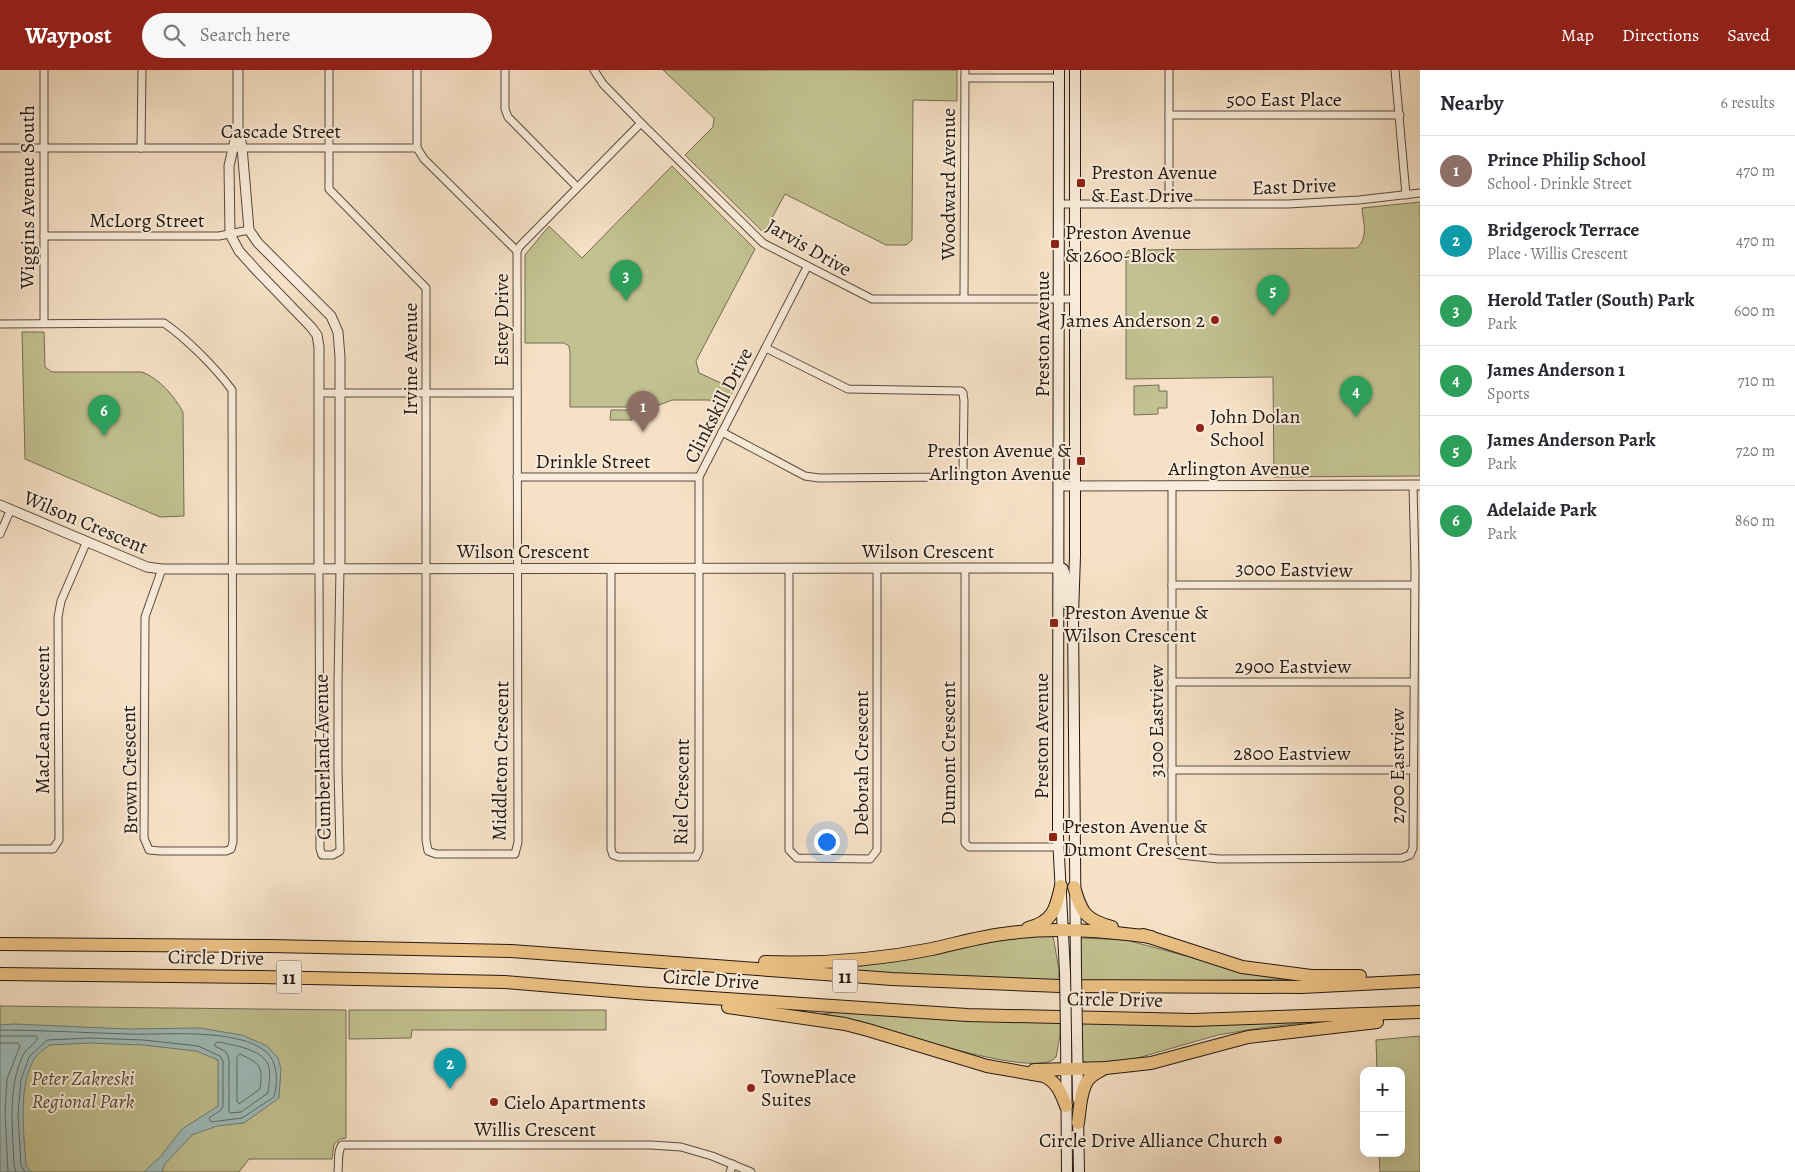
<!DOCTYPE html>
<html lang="en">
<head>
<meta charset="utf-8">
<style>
  body { margin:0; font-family:Alegreya,serif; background:#f7f7f7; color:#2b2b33 }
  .controls { position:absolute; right:15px; bottom:15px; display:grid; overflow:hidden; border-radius:10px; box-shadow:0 5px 20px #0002 }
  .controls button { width:45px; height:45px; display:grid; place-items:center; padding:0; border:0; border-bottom:1px solid #e1e1e2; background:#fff; color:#2b2b33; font:25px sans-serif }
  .you { position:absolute; left:826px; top:771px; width:18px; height:18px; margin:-12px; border:4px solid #fff; border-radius:50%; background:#1a73e8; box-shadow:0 0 0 8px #1a73e833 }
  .badge { display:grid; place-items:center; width:32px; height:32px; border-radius:50%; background:#8f2418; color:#fff; font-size:16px; font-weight:700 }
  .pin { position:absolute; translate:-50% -41px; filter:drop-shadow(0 1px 2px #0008) }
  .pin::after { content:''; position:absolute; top:26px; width:18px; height:15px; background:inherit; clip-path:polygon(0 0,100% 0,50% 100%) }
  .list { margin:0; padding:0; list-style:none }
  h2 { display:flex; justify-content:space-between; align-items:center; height:65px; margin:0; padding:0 20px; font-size:21px }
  h2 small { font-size:16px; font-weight:400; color:#7c7c81 }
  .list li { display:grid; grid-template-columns:32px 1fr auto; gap:15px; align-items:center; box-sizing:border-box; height:70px; padding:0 20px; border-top:1px solid #e1e1e2 }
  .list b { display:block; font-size:19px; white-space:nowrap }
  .list p { margin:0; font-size:16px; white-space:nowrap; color:#7c7c81 }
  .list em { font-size:16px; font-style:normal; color:#7c7c81 }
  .icon { flex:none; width:28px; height:28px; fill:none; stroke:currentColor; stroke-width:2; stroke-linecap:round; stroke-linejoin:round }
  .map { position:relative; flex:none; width:1420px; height:1102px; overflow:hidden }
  header { display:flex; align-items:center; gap:30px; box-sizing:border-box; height:70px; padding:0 25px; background:#8f2418; color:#fff }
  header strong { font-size:24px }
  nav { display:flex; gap:28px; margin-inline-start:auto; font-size:18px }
  .search { width:350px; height:45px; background:#f7f7f7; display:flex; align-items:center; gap:12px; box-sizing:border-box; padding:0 18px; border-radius:28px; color:#7c7c81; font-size:19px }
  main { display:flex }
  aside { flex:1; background:#fff }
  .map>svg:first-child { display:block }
  .green { fill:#c2c191; stroke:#736d52 }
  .water { fill:#9ebcbb; stroke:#6d7b78 }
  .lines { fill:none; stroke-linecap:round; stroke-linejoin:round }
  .shore { stroke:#616a67; stroke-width:1 }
  .minor-casing { stroke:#584b40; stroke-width:9 }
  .tertiary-casing { stroke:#584b40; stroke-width:11 }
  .secondary-casing { stroke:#241913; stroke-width:12 }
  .motorway-casing { stroke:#241913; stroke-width:14 }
  .minor { stroke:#f9ecda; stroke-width:7 }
  .tertiary { stroke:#f9ecda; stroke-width:9 }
  .secondary { stroke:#f9ecda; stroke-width:10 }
  .motorway { stroke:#ebc083; stroke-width:12 }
  .secondary-bridge-casing { stroke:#241913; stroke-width:12; stroke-linecap:butt }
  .secondary-bridge { stroke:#f9ecda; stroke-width:10 }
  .poi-dot { fill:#8f2418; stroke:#f9ecda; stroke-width:2 }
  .labels { text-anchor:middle; stroke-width:4; stroke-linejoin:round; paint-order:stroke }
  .shield { fill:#f9ecda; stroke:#64584f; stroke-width:1 }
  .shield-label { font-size:19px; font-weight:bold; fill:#241913 }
  .street-label { font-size:20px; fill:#241913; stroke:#f9ecda }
  .poi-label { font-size:20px; fill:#241913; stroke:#f9ecda; text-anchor:start }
  .park-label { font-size:20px; font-style:italic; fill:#534b39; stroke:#f9ecda }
</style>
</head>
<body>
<header>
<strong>Waypost</strong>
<div class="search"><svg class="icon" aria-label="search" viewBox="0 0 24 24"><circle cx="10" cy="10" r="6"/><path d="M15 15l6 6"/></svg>Search here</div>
<nav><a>Map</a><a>Directions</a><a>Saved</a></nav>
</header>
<main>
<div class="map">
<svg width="1420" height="1102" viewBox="0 0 1420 1102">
  <rect width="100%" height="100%" fill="#f6e1c6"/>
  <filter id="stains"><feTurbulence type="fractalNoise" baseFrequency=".004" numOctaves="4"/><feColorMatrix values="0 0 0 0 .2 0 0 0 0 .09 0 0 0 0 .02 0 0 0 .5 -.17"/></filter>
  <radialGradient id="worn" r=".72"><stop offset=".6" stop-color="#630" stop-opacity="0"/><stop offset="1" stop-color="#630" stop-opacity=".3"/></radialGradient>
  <g class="green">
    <polygon points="663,0 957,0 957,31 913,30 912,170 906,175 886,175 785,124 764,163 685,85 713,57 714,48"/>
    <polygon points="672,96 755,179 696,291 699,303 734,319 725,337 709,330 672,330 654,337 570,337 570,283 569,276 564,273 525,273 525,185 549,156 582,188"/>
    <path d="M1420,132V406L1274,407L1273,307L1126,309V184L1129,180L1357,178C1369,166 1363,153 1362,138Z"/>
    <path d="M22,262H44L45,297L52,302H142C159,308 175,327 183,342L184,446L160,447L25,389Z"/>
    <polygon points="1159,315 1159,321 1167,321 1167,338 1158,338 1158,344 1134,345 1134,316"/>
    <polygon points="611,340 632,340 632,350 610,350"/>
    <polygon points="1053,866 1059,900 1059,911 942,907 813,898 853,897 892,892 998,868"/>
    <polygon points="1082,868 1126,870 1209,892 1304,909 1082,912 1078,873"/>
    <polygon points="0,936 346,940 346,1068 340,1069 334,1074 332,1089 249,1089 239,1102 0,1102"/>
    <polygon points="349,940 606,940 606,960 412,960 411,968 349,969"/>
    <path d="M836,942L973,950L1060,953V965L1056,987C1038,1011 890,960 860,951C848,948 834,948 823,944Z"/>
    <polygon points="1313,952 1266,957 1218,965 1127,991 1087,994 1081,988 1080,985 1082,953"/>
    <polygon points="1420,966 1420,1102 1380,1102 1379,1083 1401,1083 1401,1001 1377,1001 1376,970"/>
  </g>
  <path class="water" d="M14,954L128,959L199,958L242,965L267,976L278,988L281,999L279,1028L244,1053L217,1056L192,1065L165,1094L162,1102H144L161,1086L182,1059L218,1036V990L196,981L143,975L90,973L50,975C44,979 36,985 33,991C18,1020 24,1064 26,1096L32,1102H0V955Z"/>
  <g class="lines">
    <g class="shore">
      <path d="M0,960C43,960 87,963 130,964C165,965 237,958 265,981C278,991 278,1012 274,1027L242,1048L211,1052L209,1048L221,1040L223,1036V991L220,986L198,976L143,970L90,968L47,970L29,987L21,1010L18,1043L21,1096L25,1102"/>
      <path d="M0,966H36L38,968C34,975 26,979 23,985C7,1019 13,1060 14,1096L16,1102"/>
      <path d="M218,972C233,975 261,979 268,994C271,1002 269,1015 268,1023L241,1042L231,1043L229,1042V989L226,982L215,976V974Z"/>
      <polyline points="0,973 18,973 20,976 7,1009 5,1043 8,1102"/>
      <path d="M240,984C261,994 263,996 260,1019L239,1034L237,1031V987Z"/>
    </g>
    <defs>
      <g id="minor">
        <polyline points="329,0 329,119 426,218 426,770 428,781 436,784 515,784 518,772 517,181 520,176 641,53"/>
        <polyline points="417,0 417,78 424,89 517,181"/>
        <polyline points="505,0 505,39 508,47 577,117"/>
        <polyline points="594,0 603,14 641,53 763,173 872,229 1075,229"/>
        <polyline points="1395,0 1406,125"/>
        <polyline points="965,8 1059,8"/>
        <polyline points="1169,45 1400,45"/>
        <polyline points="0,78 417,78"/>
        <polyline points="141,78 142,0"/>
        <polyline points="1059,134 1288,134 1359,130 1420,123"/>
        <polyline points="1169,134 1169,0"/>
        <polyline points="44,166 219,166 249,160"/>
        <polyline points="964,228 965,0"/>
        <polyline points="44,253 44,0"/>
        <path d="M0,254L164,253C186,268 216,298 232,320L233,772L231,779L226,781H160L149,780L144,768L145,547L162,499"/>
        <polyline points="319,323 517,323"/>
        <polyline points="722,362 805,406 819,408 952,407 959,406 963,402 964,331 963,323 961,321 848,319 766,278"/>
        <polyline points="517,407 699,407"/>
        <polyline points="1172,415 1172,772 1174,778 1180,785 1219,789 1402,788 1410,785 1413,778 1415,499 1413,415"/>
        <polyline points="0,464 11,439"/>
        <polyline points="319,498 320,779 322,785 333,785 340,781 338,700 338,612 340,498"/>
        <polyline points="611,498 611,779 613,785 619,787 696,787 699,780 699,407 807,197"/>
        <polyline points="789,498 789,780 797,788 870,789 877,780 877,498"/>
        <polyline points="965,498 965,773 969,777 1059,777"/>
        <polyline points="1172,515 1414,515"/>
        <polyline points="1172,612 1413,612"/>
        <polyline points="1172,700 1413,700"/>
        <polyline points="0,779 53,779 59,770 58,547 61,531 87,471"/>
        <path d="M338,1102C339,1094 337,1081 342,1075H651L681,1077L712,1086L751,1102"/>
        <polyline points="730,1102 733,1094"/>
      </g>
      <g id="tertiary">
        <polyline points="238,0 238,58 242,77 249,160 258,173 331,246 338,262 340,287 340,498"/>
        <polyline points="237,61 229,96 230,164 239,181 258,202 311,257 317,265 319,277 319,498"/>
        <polyline points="1059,416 1420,415"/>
        <polyline points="0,435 147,497 162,499 1058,498"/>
      </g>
      <g id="secondary">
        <polyline points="1059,0 1058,767 1065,903"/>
        <polyline points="1075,0 1075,486 1073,545 1076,901"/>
        <polyline points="1058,498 1063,499 1066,509 1068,535"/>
        <polyline points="1066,964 1067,1102"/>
        <polyline points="1077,965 1078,1029"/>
        <polyline points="1078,1046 1079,1102"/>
      </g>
      <g id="motorway">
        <path d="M1074,817C1081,842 1085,850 1112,857"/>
        <path d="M1028,858C1053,852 1056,839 1061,816"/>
        <polyline points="1143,865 1242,897 1311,906 1360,906"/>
        <polyline points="0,874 270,876 511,881 892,909 1060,916 1302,917 1420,911"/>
        <path d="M765,892C821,894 877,890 932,879C959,873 982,866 1010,863C1058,857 1105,861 1151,867"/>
        <polyline points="0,904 259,907 505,912 637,923 967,945 1193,950 1420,942"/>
        <path d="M728,937L845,954L868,960L987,996L1044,1006C1057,1012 1061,1023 1066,1036"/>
        <polyline points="1034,1000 1106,998 1151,993 1248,967 1377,952"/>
        <path d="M1078,1053C1080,1040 1080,1021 1088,1010C1092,1004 1099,1002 1105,998"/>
      </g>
    </defs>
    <use href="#minor" class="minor-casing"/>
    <use href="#tertiary" class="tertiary-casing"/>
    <use href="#secondary" class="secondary-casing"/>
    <use href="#motorway" class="motorway-casing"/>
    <use href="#minor" class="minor"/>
    <use href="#tertiary" class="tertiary"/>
    <use href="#secondary" class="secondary"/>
    <use href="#motorway" class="motorway"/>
    <defs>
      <g id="secondary-bridge">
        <polyline points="1076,901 1077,965"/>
        <polyline points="1065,903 1066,964"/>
      </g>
    </defs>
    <use href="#secondary-bridge" class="secondary-bridge-casing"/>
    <use href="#secondary-bridge" class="secondary-bridge"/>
  </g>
  <g class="poi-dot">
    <rect x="1076" y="108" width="10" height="10" rx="2.5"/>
    <rect x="1050" y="169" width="10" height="10" rx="2.5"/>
    <circle cx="1215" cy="250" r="5"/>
    <circle cx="1200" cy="358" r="5"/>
    <rect x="1076" y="386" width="10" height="10" rx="2.5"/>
    <rect x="1049" y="548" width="10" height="10" rx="2.5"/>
    <rect x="1048" y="762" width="10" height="10" rx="2.5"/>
    <circle cx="751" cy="1018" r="5"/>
    <circle cx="494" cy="1032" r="5"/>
    <circle cx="1278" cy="1070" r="5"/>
  </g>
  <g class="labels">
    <g class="shield">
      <rect x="832.5" y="889.5" width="25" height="33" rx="4"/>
      <rect x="276.5" y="890.5" width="25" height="33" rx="4"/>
    </g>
    <g class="shield-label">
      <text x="845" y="913">11</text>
      <text x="289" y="914">11</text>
    </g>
    <g class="street-label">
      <text x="1284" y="36">500 East Place</text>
      <text x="281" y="68">Cascade Street</text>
      <text transform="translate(948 114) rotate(-90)" y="7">Woodward Avenue</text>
      <text transform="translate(1294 116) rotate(-2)" y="7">East Drive</text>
      <text transform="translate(27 127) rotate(-90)" y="7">Wiggins Avenue South</text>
      <text x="147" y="157">McLorg Street</text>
      <text transform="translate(809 177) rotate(30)" y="7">Jarvis Drive</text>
      <text transform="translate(501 250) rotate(-90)" y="7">Estey Drive</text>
      <text transform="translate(1042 264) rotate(-90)" y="7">Preston Avenue</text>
      <text transform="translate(410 289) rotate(-90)" y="7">Irvine Avenue</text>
      <text transform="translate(718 335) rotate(-63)" y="7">Clinkskill Drive</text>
      <text x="593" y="398">Drinkle Street</text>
      <text x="1239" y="405">Arlington Avenue</text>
      <text transform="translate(86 452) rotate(23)" y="7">Wilson Crescent</text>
      <text x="523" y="488">Wilson Crescent</text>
      <text x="928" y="488">Wilson Crescent</text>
      <text transform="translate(1294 499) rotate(1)" y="7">3000 Eastview</text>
      <text x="1293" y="603">2900 Eastview</text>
      <text transform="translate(42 650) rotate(-90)" y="7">MacLean Crescent</text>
      <text transform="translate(1156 651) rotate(-90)" y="7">3100 Eastview</text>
      <text transform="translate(1041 666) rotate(-90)" y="7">Preston Avenue</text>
      <text transform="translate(948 683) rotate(-90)" y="7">Dumont Crescent</text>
      <text x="1292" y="690">2800 Eastview</text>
      <text transform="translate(322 687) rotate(-91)" y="7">Cumberland Avenue</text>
      <text transform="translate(500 691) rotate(-89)" y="7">Middleton Crescent</text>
      <text transform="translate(861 693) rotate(-90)" y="7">Deborah Crescent</text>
      <text transform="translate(1397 696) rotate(-90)" y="7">2700 Eastview</text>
      <text transform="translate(129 700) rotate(-91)" y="7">Brown Crescent</text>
      <text transform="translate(681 722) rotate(-89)" y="7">Riel Crescent</text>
      <text transform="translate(216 887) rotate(1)" y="7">Circle Drive</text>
      <text transform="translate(711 909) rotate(4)" y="7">Circle Drive</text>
      <text transform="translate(1115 929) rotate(1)" y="7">Circle Drive</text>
      <text x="535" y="1066">Willis Crescent</text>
    </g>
    <g class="poi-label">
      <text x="1091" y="109">Preston Avenue<tspan x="1091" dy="23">&amp; East Drive</tspan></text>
      <text x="1065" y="169">Preston Avenue<tspan x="1065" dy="23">&amp; 2600-Block</tspan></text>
      <text x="1205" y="257" text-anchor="end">James Anderson 2</text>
      <text x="1210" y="353">John Dolan<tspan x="1210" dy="23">School</tspan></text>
      <text x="1071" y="387" text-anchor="end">Preston Avenue &amp;<tspan x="1071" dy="23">Arlington Avenue</tspan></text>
      <text x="1064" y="549">Preston Avenue &amp;<tspan x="1064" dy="23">Wilson Crescent</tspan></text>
      <text x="1063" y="763">Preston Avenue &amp;<tspan x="1063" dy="23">Dumont Crescent</tspan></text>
      <text x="761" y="1013">TownePlace<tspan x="761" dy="23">Suites</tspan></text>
      <text x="504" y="1039">Cielo Apartments</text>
      <text x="1268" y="1077" text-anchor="end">Circle Drive Alliance Church</text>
    </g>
    <g class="park-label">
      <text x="83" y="1015">Peter Zakreski<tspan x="83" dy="23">Regional Park</tspan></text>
    </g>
  </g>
  <rect width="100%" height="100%" filter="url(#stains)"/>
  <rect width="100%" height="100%" fill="url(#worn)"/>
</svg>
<div class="controls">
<button>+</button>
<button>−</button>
</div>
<div class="you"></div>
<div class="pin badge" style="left:643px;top:362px;background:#8d6e63">1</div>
<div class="pin badge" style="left:450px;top:1019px;background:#0f9aa8">2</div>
<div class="pin badge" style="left:626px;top:231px;background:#2e9e5b">3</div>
<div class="pin badge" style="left:1356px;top:347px;background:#2e9e5b">4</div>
<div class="pin badge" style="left:1273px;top:246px;background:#2e9e5b">5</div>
<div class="pin badge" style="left:104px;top:366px;background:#2e9e5b">6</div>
</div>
<aside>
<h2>Nearby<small>6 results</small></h2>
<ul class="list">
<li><span class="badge" style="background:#8d6e63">1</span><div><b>Prince Philip School</b><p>School · Drinkle Street</p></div><em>470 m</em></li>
<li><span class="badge" style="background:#0f9aa8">2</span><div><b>Bridgerock Terrace</b><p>Place · Willis Crescent</p></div><em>470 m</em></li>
<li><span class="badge" style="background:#2e9e5b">3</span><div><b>Herold Tatler (South) Park</b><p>Park</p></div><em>600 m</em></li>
<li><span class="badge" style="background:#2e9e5b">4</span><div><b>James Anderson 1</b><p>Sports</p></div><em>710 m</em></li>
<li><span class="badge" style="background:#2e9e5b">5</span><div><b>James Anderson Park</b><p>Park</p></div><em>720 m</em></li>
<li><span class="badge" style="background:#2e9e5b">6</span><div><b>Adelaide Park</b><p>Park</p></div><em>860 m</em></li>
</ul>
</aside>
</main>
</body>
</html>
